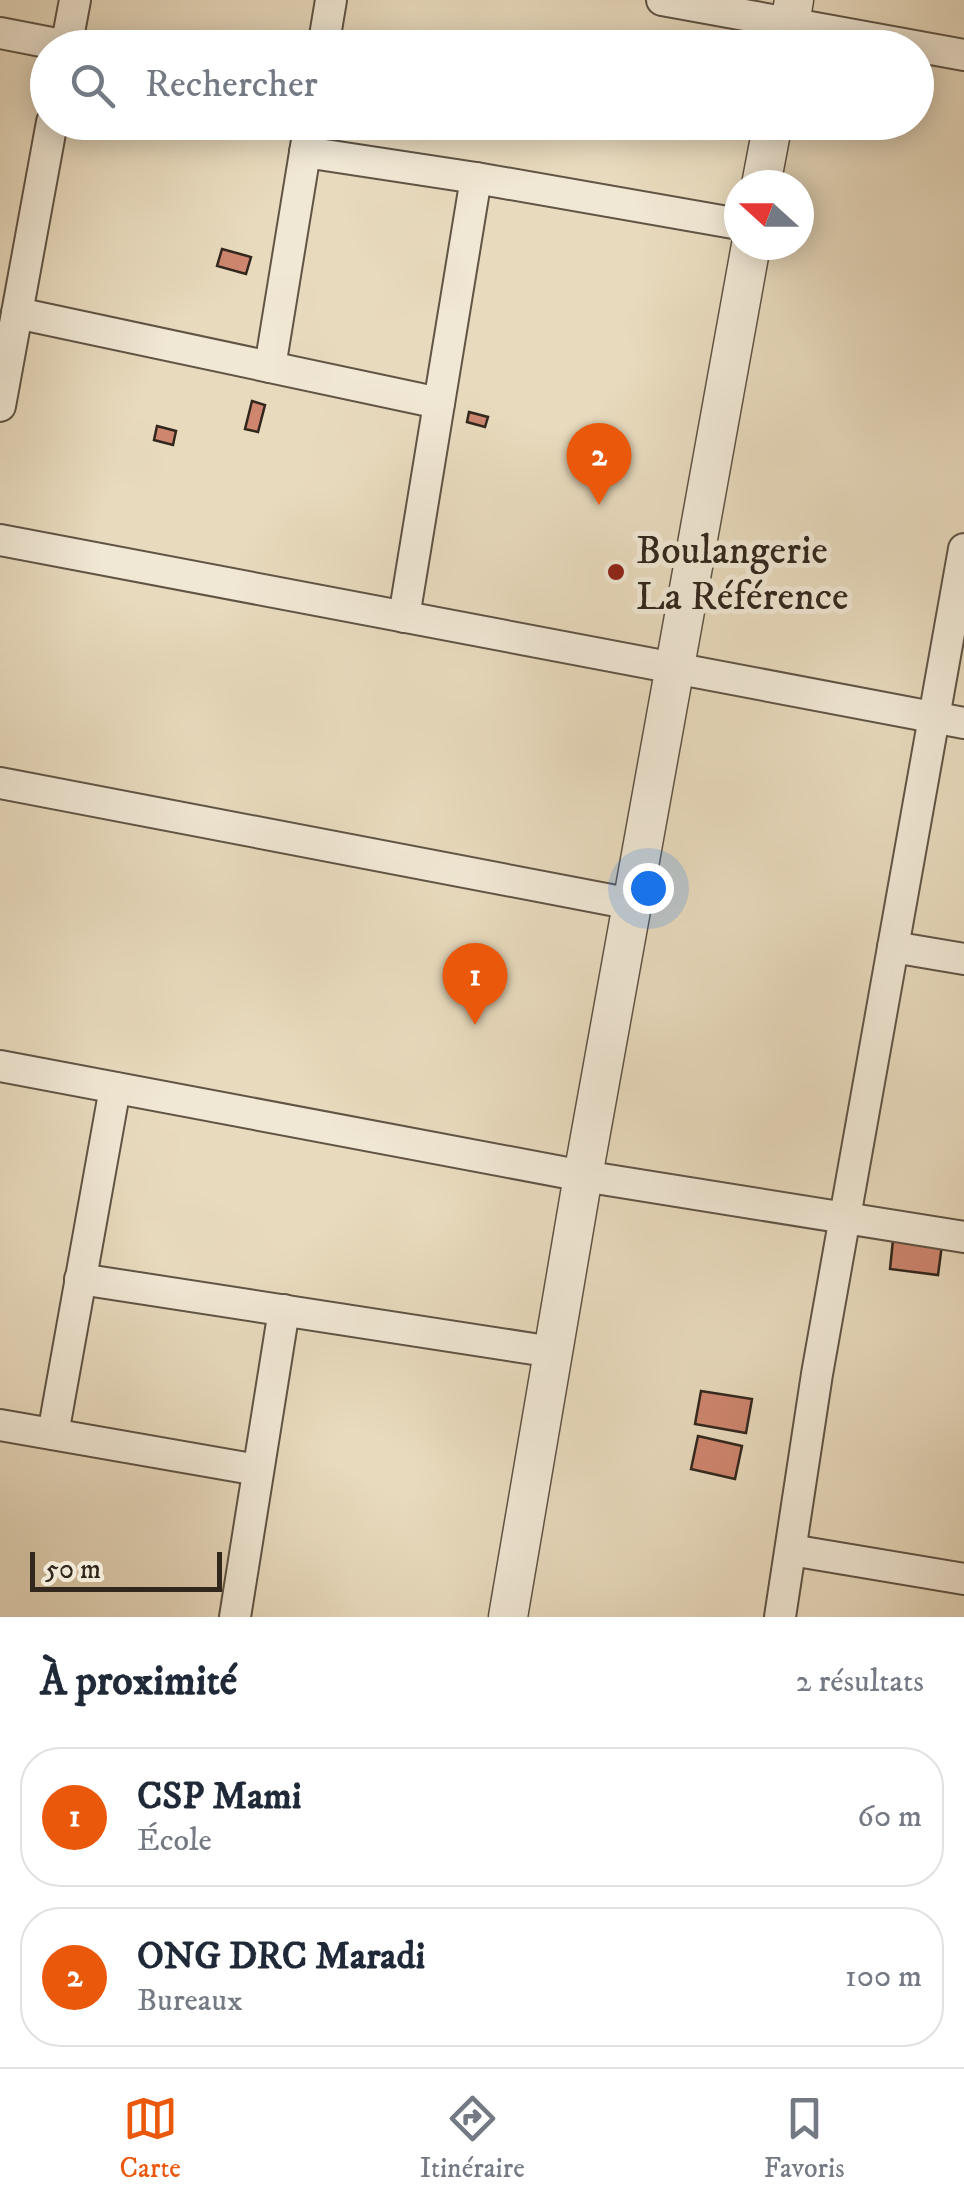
<!DOCTYPE html>
<html lang="fr">
<head>
<meta charset="utf-8">
<style>
  body { margin:0; font-family:"IM FELL DW Pica",serif; background:#f6f6f7; color:#1f2937 }
  .compass { position:absolute; left:724px; top:170px; width:90px; height:90px; border-radius:50%; background:#fff; box-shadow:0 5px 25px #0003; rotate:291deg }
  .scale { position:absolute; left:30px; bottom:25px; width:192px; box-sizing:border-box; padding-left:10px; border:5px solid #32271d; border-top:0; font-size:28px; line-height:35px; white-space:nowrap; color:#32271d; -webkit-text-stroke:8px #f0e7d4; paint-order:stroke }
  .you { position:absolute; left:648px; top:888px; width:35px; height:35px; margin:-25px; border:8px solid #fff; border-radius:50%; background:#1a73e8; box-shadow:0 0 0 15px #1a73e833 }
  .badge { display:grid; place-items:center; width:65px; height:65px; border-radius:50%; background:#ea580c; color:#fff; font-size:32px; font-weight:700 }
  .pin { position:absolute; translate:-50% -82px; filter:drop-shadow(0 2px 5px #0008) }
  .pin::after { content:''; position:absolute; top:52px; width:35px; height:30px; background:inherit; clip-path:polygon(0 0,100% 0,50% 100%) }
  .list { margin:0; padding:0; list-style:none }
  h2 { display:flex; justify-content:space-between; align-items:center; height:130px; margin:0; padding:0 40px; font-size:42px }
  h2 small { font-size:32px; font-weight:400; color:#747a83 }
  .list li { display:grid; grid-template-columns:65px 1fr auto; gap:30px; align-items:center; box-sizing:border-box; height:140px; margin:0 20px 20px; padding:0 20px; border:2px solid #e0e1e3; border-radius:40px }
  .list b { display:block; font-size:38px; white-space:nowrap }
  .list p { margin:0; font-size:32px; white-space:nowrap; color:#747a83 }
  .list em { font-size:32px; font-style:normal; color:#747a83 }
  .icon { flex:none; width:55px; height:55px; fill:none; stroke:currentColor; stroke-width:2; stroke-linecap:round; stroke-linejoin:round }
  .map { position:relative; flex:none; width:964px; height:1617px; overflow:hidden }
  .search { position:absolute; background:#fff; box-shadow:0 5px 25px #0003; left:30px; right:30px; top:30px; height:110px; display:flex; align-items:center; gap:25px; box-sizing:border-box; padding:0 35px; border-radius:55px; color:#747a83; font-size:38px }
  .sheet { height:450px; background:#fff }
  nav { display:flex; justify-content:space-around; align-items:center; box-sizing:border-box; height:140px; border-top:2px solid #e0e1e3; background:#fff; font-size:28px; color:#747a83 }
  nav a { display:grid; justify-items:center; gap:5px }
  nav .on { color:#ea580c }
  .map>svg:first-child { display:block }
  .building { fill:#ce866f; stroke:#32271d; stroke-width:2.5 }
  .lines { fill:none; stroke-linecap:round; stroke-linejoin:round }
  .minor-casing { stroke:#605445; stroke-width:34 }
  .tertiary-casing { stroke:#605445; stroke-width:41 }
  .minor { stroke:#f0e7d4; stroke-width:30 }
  .tertiary { stroke:#f0e7d4; stroke-width:38 }
  .poi-dot { fill:#8f2418; stroke:#f0e7d4; stroke-width:4 }
  .labels { text-anchor:middle; stroke-width:10; stroke-linejoin:round; paint-order:stroke }
  .poi-label { font-size:40px; fill:#32271d; stroke:#f0e7d4; text-anchor:start }
</style>
</head>
<body>
<div class="map">
<svg width="964" height="1617" viewBox="0 0 964 1617">
  <rect width="100%" height="100%" fill="#e8dabd"/>
  <filter id="stains"><feTurbulence type="fractalNoise" baseFrequency=".002" numOctaves="4"/><feColorMatrix values="0 0 0 0 .2 0 0 0 0 .09 0 0 0 0 .02 0 0 0 .5 -.17"/></filter>
  <radialGradient id="worn" r=".72"><stop offset=".6" stop-color="#630" stop-opacity="0"/><stop offset="1" stop-color="#630" stop-opacity=".3"/></radialGradient>
  <g class="building">
    <polygon points="222,249 251,257 246,274 217,266"/>
    <polygon points="252,401 265,405 258,432 245,429"/>
    <polygon points="469,412 488,417 485,427 467,422"/>
    <polygon points="157,426 176,431 173,445 154,440"/>
    <polygon points="894,1230 943,1237 938,1275 890,1269"/>
    <polygon points="701,1391 752,1399 746,1433 695,1424"/>
    <polygon points="698,1436 742,1446 735,1479 691,1469"/>
  </g>
  <g class="lines">
    <defs>
      <g id="minor">
        <polyline points="662,0 964,55"/>
        <polyline points="0,33 67,46"/>
        <polyline points="66,48 75,0"/>
        <polyline points="323,48 331,0"/>
        <polyline points="305,152 476,178 739,224"/>
        <polyline points="17,313 439,403"/>
        <polyline points="270,367 310,122"/>
        <polyline points="0,406 52,122"/>
        <polyline points="0,540 964,723"/>
        <polyline points="404,617 476,178"/>
        <polyline points="0,783 632,904"/>
        <polyline points="893,947 964,959"/>
        <polyline points="0,1066 583,1176 964,1237"/>
        <polyline points="80,1279 553,1352"/>
        <polyline points="0,1425 258,1470"/>
        <polyline points="53,1434 115,1088"/>
        <polyline points="791,1550 964,1579"/>
        <polyline points="235,1617 284,1310"/>
        <polyline points="780,1617 817,1374 964,549"/>
      </g>
      <g id="tertiary">
        <polyline points="786,48 794,0"/>
        <polyline points="761,185 773,122"/>
        <polyline points="508,1617 583,1176 751,245"/>
      </g>
    </defs>
    <use href="#minor" class="minor-casing"/>
    <use href="#tertiary" class="tertiary-casing"/>
    <use href="#minor" class="minor"/>
    <use href="#tertiary" class="tertiary"/>
  </g>
  <circle class="poi-dot" cx="616" cy="572" r="10"/>
  <g class="labels">
    <g class="poi-label">
      <text x="636" y="563">Boulangerie<tspan x="636" dy="46">La Référence</tspan></text>
    </g>
  </g>
  <rect width="100%" height="100%" filter="url(#stains)"/>
  <rect width="100%" height="100%" fill="url(#worn)"/>
</svg>
<svg class="compass" viewBox="-18 -18 36 36"><path d="M0-13l5 13h-10z" fill="#e53935"/><path d="M0 13l5-13h-10z" fill="#747a83"/></svg>
<div class="scale">50 m</div>
<div class="you"></div>
<div class="pin badge" style="left:475px;top:1025px">1</div>
<div class="pin badge" style="left:599px;top:505px">2</div>
<div class="search"><svg class="icon" aria-label="search" viewBox="0 0 24 24"><circle cx="10" cy="10" r="6"/><path d="M15 15l6 6"/></svg>Rechercher</div>
</div>
<section class="sheet">
<h2>À proximité<small>2 résultats</small></h2>
<ul class="list">
<li><span class="badge">1</span><div><b>CSP Mami</b><p>École</p></div><em>60 m</em></li>
<li><span class="badge">2</span><div><b>ONG DRC Maradi</b><p>Bureaux</p></div><em>100 m</em></li>
</ul>
</section>
<nav>
<a class="on"><svg class="icon" aria-label="map" viewBox="0 0 24 24"><path d="M3 6l6-2 6 2 6-2v14l-6 2-6-2-6 2zM9 4v14M15 6v14"/></svg>Carte</a>
<a><svg class="icon" aria-label="directions" viewBox="0 0 24 24"><path d="M12 3l9 9-9 9-9-9zM9 14v-3h6M13 9l2 2-2 2"/></svg>Itinéraire</a>
<a><svg class="icon" aria-label="saved" viewBox="0 0 24 24"><path d="M7 4h10v16l-5-4-5 4z"/></svg>Favoris</a>
</nav>
</body>
</html>
